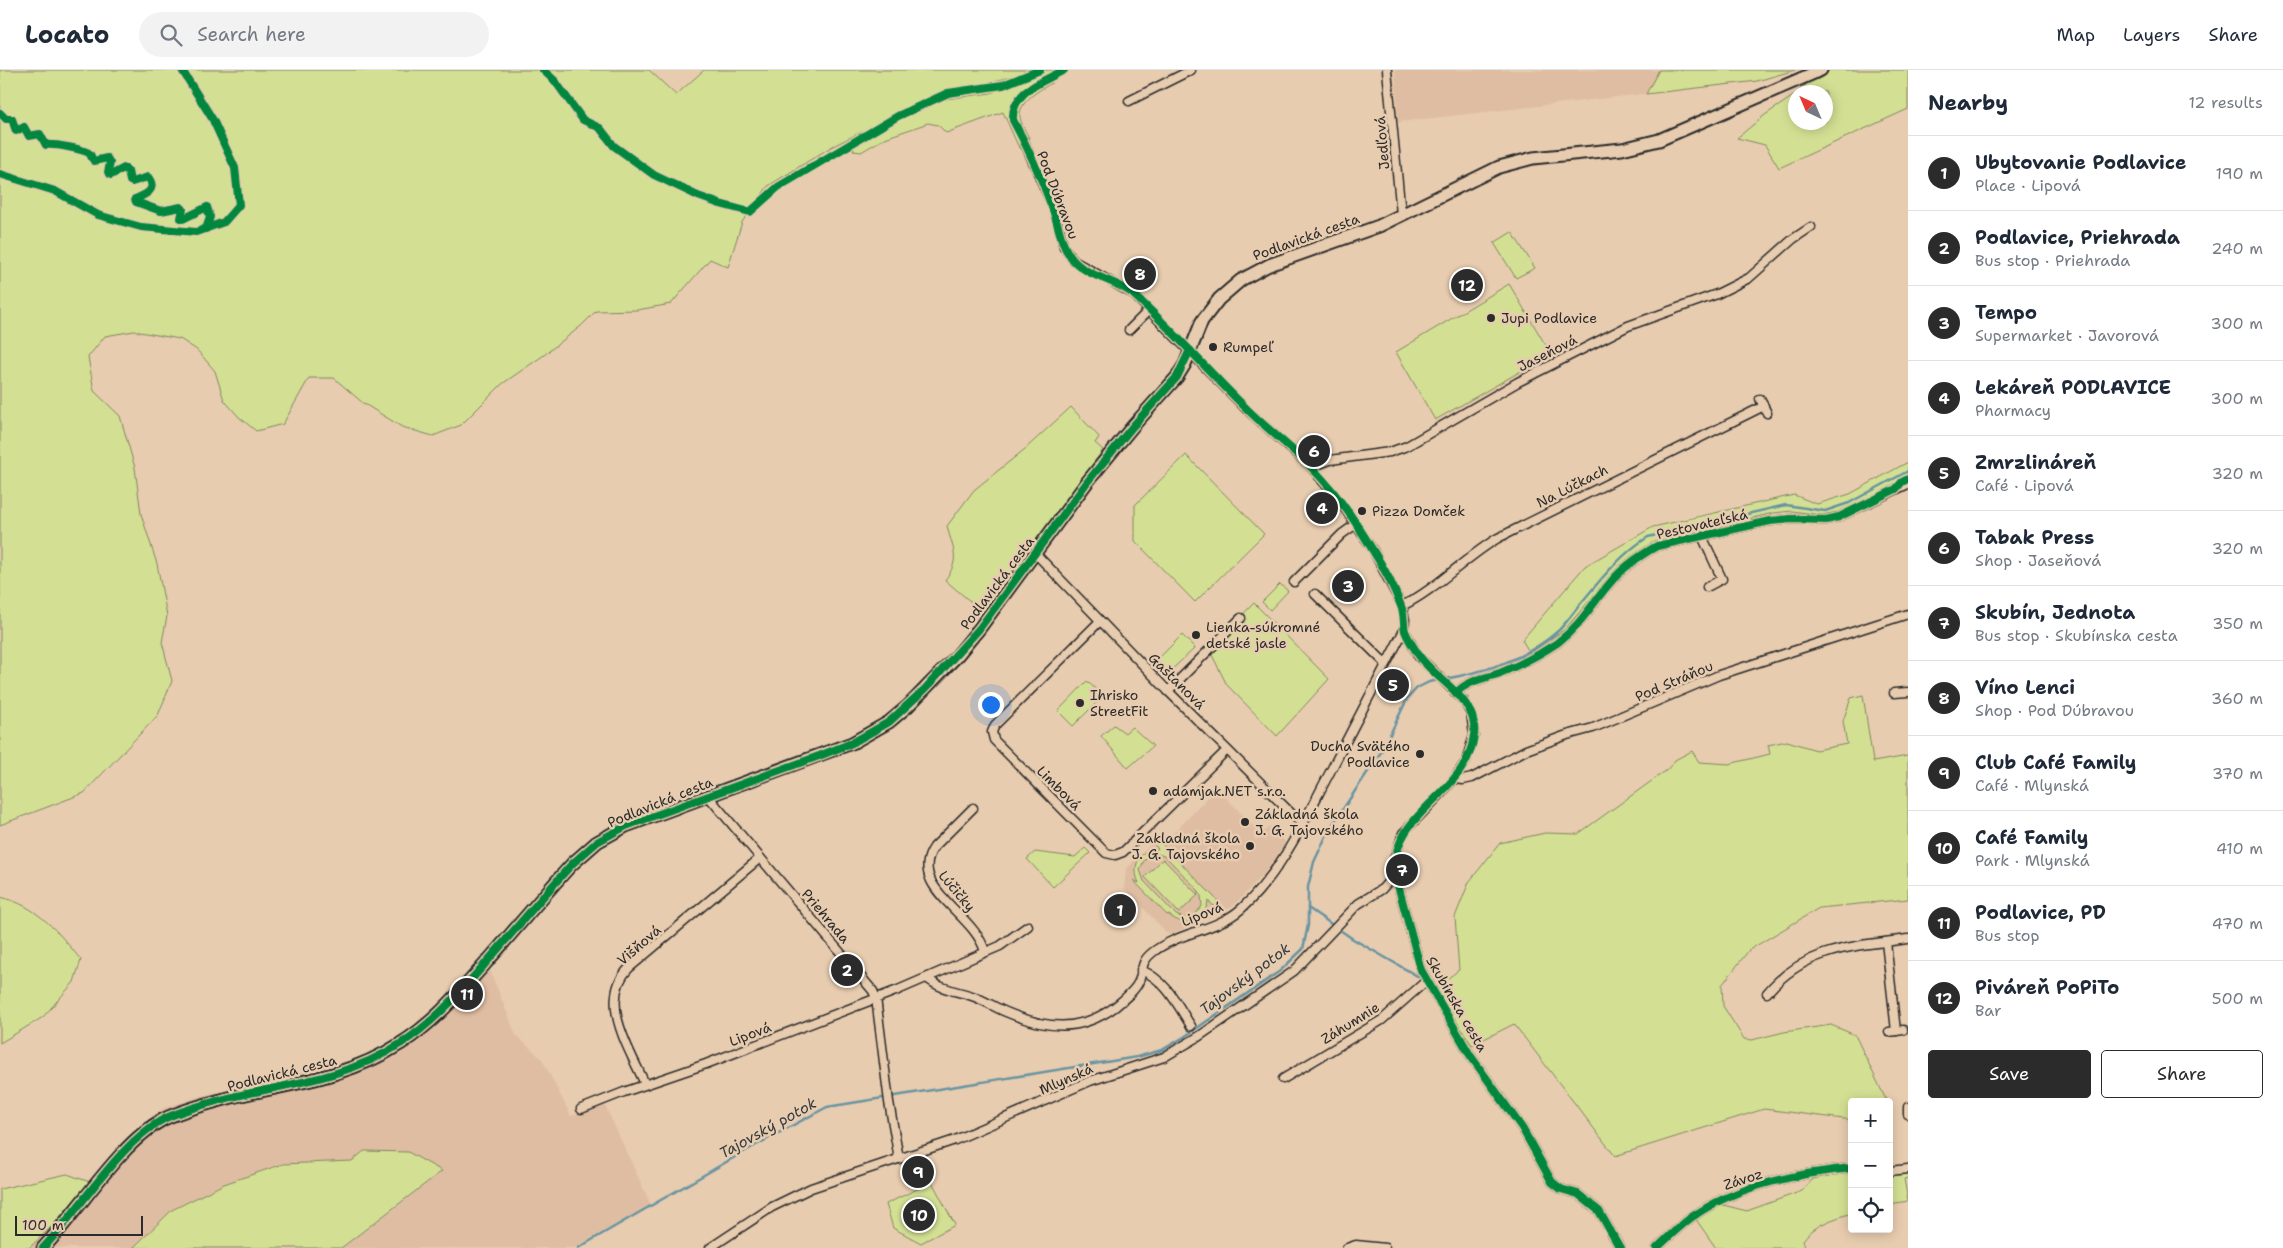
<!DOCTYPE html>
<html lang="en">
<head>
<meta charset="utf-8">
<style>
  body { margin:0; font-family:"Shantell Sans",sans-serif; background:#f2f2f3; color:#1f2937 }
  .controls { position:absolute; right:15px; bottom:15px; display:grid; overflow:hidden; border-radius:5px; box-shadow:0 2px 12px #0003 }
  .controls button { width:45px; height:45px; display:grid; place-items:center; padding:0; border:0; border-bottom:1px solid #e0e1e3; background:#fff; color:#1f2937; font:25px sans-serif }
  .compass { position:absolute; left:1788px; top:15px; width:45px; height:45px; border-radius:50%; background:#fff; box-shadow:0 2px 12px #0003; rotate:316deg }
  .scale { position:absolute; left:15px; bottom:12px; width:128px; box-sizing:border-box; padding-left:5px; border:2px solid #2b2b2b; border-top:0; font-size:14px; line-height:18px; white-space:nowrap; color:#2b2b2b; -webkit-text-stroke:4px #e8ccaf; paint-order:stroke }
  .you { position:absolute; left:990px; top:634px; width:18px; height:18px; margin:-12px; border:4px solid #fff; border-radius:50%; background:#1a73e8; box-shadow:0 0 0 8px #1a73e833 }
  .badge { display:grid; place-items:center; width:32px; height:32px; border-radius:50%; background:#2b2b2b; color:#fff; font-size:16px; font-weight:700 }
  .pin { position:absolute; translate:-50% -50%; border:2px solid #fff; box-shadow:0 1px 5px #0006 }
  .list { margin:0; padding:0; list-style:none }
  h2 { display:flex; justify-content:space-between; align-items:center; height:65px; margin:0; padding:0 20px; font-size:21px }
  h2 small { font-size:16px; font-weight:400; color:#747a83 }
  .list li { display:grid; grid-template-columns:32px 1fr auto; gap:15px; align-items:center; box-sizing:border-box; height:75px; padding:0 20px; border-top:1px solid #e0e1e3 }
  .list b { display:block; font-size:19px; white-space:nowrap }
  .list p { margin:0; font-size:16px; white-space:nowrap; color:#747a83 }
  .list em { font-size:16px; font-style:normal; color:#747a83 }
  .actions { display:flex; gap:10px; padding:15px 20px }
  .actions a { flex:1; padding:11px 0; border:1px solid #2b2b2b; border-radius:5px; text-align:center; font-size:18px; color:#2b2b2b }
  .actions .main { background:#2b2b2b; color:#fff }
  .icon { flex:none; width:28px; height:28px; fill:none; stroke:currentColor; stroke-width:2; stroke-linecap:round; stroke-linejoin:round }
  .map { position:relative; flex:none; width:1908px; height:1178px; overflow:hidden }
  header { display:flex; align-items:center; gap:30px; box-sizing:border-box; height:70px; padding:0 25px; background:#fff; border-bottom:1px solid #e0e1e3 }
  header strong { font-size:24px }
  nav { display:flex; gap:28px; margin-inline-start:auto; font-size:18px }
  .search { width:350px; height:45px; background:#f2f2f3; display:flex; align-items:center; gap:12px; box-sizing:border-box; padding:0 18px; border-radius:28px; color:#747a83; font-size:19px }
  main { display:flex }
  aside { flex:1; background:#fff }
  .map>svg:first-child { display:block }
  .built { fill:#dfbda2 }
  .green { fill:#d3e093; stroke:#7f865f; fill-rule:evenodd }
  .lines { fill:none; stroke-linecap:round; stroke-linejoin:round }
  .stream { stroke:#6894a2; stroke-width:2.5 }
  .street-casing { stroke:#2b2b2b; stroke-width:11 }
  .secondary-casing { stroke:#2b2b2b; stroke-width:15 }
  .street { stroke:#e8ccaf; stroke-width:8 }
  .secondary { stroke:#e8ccaf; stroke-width:11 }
  .cycleway-casing { stroke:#e8ccaf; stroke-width:11 }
  .cycleway { stroke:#00873e; stroke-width:8 }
  .poi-dot { fill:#2b2b2b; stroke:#e8ccaf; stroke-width:2 }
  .labels { text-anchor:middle; stroke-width:5; stroke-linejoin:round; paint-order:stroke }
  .street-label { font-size:14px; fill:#2b2b2b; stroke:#e8ccaf }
  .poi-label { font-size:14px; fill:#2b2b2b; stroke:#e8ccaf; text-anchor:start }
  .water-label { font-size:15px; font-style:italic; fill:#353c3f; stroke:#e8ccaf }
</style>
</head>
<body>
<header>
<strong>Locato</strong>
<div class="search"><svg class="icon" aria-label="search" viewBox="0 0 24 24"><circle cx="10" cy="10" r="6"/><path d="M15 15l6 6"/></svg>Search here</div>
<nav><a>Map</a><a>Layers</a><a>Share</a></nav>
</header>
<main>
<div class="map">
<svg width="1908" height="1178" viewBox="0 0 1908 1178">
  <rect width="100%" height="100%" fill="#e8ccaf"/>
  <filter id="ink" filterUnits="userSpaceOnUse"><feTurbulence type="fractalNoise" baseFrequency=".02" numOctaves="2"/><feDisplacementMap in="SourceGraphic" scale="10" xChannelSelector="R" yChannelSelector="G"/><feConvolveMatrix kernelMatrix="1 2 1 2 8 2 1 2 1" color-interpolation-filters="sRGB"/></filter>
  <g filter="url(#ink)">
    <g class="built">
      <polygon points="1395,0 1778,0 1757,11 1398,52"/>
      <polygon points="1217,718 1259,762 1254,767 1256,770 1270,756 1286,773 1264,804 1232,837 1169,865 1124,818 1126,799 1158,767 1164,773"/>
      <polygon points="489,898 516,965 542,989 571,1046 604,1033 651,1135 574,1178 341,1178 442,1101 365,1081 352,1091 283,1094 224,1114 172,1140 133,1178 29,1178 52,1156 133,1062 164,1038 201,1026 351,990 381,978 415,955 422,946 432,956"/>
    </g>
    <g class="green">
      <polygon points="0,0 649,0 676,25 704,0 1032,0 986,14 941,22 831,77 768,116 742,152 728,197 710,189 671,234 637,240 596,241 581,256 544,285 502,314 461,355 433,366 402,357 363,333 334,308 309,308 283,354 256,361 239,347 224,330 215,301 197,280 180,269 134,261 105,266 88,287 94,321 120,346 135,398 141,444 157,494 167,546 162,572 172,611 158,645 84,723 0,755"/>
      <path d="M1047,0H1060C1044,8 1012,22 1010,42C1008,53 1018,66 1022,76V79L1019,78L1003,42L946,63L938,55L928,53L885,68L861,82L854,81L853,78L896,51L946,29L991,23Z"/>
      <polygon points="1659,0 1795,0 1757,11 1646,24"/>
      <polygon points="1803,0 1908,0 1908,39 1779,98 1765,75 1737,68 1765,45 1795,25 1796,52 1826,52 1826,22 1798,22 1809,12"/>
      <path d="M1049,11L1052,13C1041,19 1019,31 1020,46C1020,52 1026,62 1029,68L1027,71C1006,39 1019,25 1049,11Z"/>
      <polygon points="1512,162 1535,198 1516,208 1494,173"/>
      <polygon points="1509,214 1551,284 1435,350 1396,282"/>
      <path d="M1071,337L1099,367L1095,373L1103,380L983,542L945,510C961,489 953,480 947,456L974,420L1025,379Z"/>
      <polygon points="1310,371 1321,382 1321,388 1305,373"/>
      <polygon points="1186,385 1264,464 1195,532 1135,471 1135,435"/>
      <polygon points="1908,392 1908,406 1847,440 1822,445 1792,441 1773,443 1657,471 1630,487 1609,508 1565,559 1530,583 1522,570 1585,496 1653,457 1794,425 1817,434 1850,424"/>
      <polygon points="1280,514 1288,521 1270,540 1262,532"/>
      <polygon points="1254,533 1329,609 1277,666 1227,615 1209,579"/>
      <polygon points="1182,565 1195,578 1169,602 1157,590"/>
      <polygon points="1087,611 1103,626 1073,656 1058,641"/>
      <polygon points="1863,625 1873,692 1908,686 1908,829 1819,838 1749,880 1722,915 1723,936 1744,969 1752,970 1784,962 1831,955 1855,965 1887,1032 1852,1032 1852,1050 1764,1039 1615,1086 1514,954 1472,975 1435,918 1459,900 1455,847 1469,812 1500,773 1545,763 1578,764 1667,700 1675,690 1692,681 1699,692 1729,694 1770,684 1768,675 1787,671 1816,680 1847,674 1843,651 1851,628"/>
      <polygon points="1114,655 1125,663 1132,657 1153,676 1128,698 1101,666"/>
      <path d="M1157,769L1219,832L1214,836L1208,831C1205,852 1184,859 1168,844L1167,845L1133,810L1139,813C1131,796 1139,780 1158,779L1153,773ZM1158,784L1166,787L1198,820L1201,826L1202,836L1194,846L1184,848L1176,845L1144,811L1140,800L1144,790Z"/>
      <polygon points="1085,778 1090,783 1053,817 1027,789 1035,782 1075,787"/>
      <polygon points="1163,789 1198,825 1179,843 1145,807"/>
      <path d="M0,827C37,835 59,863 81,890L74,912L43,947L0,973Z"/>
      <polygon points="364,1081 408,1082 442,1101 341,1178 133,1178 172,1140 224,1114 283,1094 352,1091"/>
      <polygon points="1908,1097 1908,1108 1904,1109 1908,1131 1889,1134 1889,1101"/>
      <path d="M1852,1101V1143C1833,1149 1815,1154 1803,1170L1805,1178H1716L1695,1148L1719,1134L1747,1141L1802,1121L1813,1109Z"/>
      <polygon points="67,1104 90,1112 52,1156 29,1178 0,1178 0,1119"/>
      <polygon points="932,1112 955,1155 921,1173 893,1158 886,1134"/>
    </g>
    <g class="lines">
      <g class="stream">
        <path d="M1445,609C1487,601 1527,589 1559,560C1567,552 1574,542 1581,533C1602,508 1621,484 1648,467L1786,435L1825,441L1849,433L1908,401"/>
        <polyline points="1308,838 1353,869 1419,907"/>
        <polyline points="578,1178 747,1080 827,1037 1137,987 1162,980 1184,967 1280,901 1303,879 1308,855 1308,817 1314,792 1329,760 1383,679 1407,629 1417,618 1429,612 1440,610"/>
      </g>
      <defs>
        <g id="street">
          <polyline points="1387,0 1401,144"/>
          <polyline points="1129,31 1191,0"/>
          <polyline points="1023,69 1054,140 1064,177 1074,191 1133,224 1246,339 1311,397 1343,436 1373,480 1402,536 1405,550 1404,560 1419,587 1464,631 1471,644 1474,665 1466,691 1454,709 1441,724 1403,763 1394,790 1395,804 1421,900 1470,985 1522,1058 1552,1112 1561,1119 1578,1124 1599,1141 1620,1178"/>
          <polyline points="1129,260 1149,240"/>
          <polyline points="1760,329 1767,343"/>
          <polyline points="1311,397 1330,390 1390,382 1407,376 1518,312 1628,256 1717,224 1749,208 1793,169 1811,157"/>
          <polyline points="1702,466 1722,509 1707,517"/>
          <polyline points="1036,484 1168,621 1302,754"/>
          <polyline points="1294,512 1342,464 1356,454"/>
          <polyline points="1315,524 1386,594"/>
          <path d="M1402,536C1437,519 1464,488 1498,468L1764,336"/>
          <polyline points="1100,551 995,655 992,662 994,670 1106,783 1115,785 1123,782 1227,680"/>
          <polyline points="1168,621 1241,548"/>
          <path d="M1456,623C1468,610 1484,609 1500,603C1520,595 1539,585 1557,573C1581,555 1591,535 1610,513C1623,497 1639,486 1657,476L1770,451L1791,449L1826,450L1839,447L1908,414"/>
          <polyline points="1894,623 1908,622"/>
          <polyline points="1454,709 1463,710 1472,708 1526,680 1567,665 1593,658 1719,605 1908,544"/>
          <polyline points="708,726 873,921 876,928 889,1032 899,1089"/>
          <path d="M973,738L934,777C906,818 976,844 985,882"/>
          <polyline points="1886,872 1896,961"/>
          <path d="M1141,900C1166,910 1177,934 1191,956"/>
          <path d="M927,908C939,919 957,921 972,926C984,930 994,937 1006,942C1046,959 1080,963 1116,936C1124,929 1135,921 1139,911C1144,898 1140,892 1153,882C1179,862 1216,861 1241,839C1281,803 1304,751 1329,704C1354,656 1379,608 1404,560"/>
          <path d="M1767,923C1805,878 1853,876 1908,869"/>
          <polyline points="1889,962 1903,960"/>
          <polyline points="1283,1009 1382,950 1426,911"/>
          <path d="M645,1014C630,980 597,931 629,898L760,788"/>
          <polyline points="1908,1037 1908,1044"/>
          <polyline points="581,1039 624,1022 706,994 898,920 1000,876 1028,856"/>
          <polyline points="1889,1101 1908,1099"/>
          <polyline points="710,1178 772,1137 811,1118 955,1070 1090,1011 1164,987 1198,967 1294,901 1358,834 1382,819 1395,804"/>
          <polyline points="1347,1178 1356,1175 1385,1178"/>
          <path d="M1657,1178C1670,1166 1683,1152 1698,1143C1742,1114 1800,1103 1852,1098"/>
        </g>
        <path id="secondary" d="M43,1178C79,1141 120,1072 164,1049C185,1039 210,1033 232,1027C290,1014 350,1007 400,974C434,953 459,923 485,894C514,861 542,827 572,794L597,772L626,756L852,673L889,652L908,636L956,587L979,559L1088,411L1133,356L1177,307L1185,294L1202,251L1219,229L1241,210L1269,195L1379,156L1499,97L1533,88L1622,79L1659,70L1821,0"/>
      </defs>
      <use href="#street" class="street-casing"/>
      <use href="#secondary" class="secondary-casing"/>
      <use href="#street" class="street"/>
      <use href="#secondary" class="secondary"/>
      <defs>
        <g id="cycleway">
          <polyline points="543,0 555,11 583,50 600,58 614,76 654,105 698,126 720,134 750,142 778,117 898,46 948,23 1003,15 1040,0"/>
          <path d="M1064,0C1043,12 1011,21 1013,50C1028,78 1041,107 1052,137C1059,155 1060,175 1073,190C1088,207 1116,210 1133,224C1173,260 1208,301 1247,339C1267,359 1291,377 1311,397C1335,421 1355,450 1372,479C1383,496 1394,517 1401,536C1405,545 1403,554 1405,561C1408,569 1414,578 1418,584C1435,611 1479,628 1474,665C1467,726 1390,741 1395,804L1421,900L1470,985L1522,1058L1552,1112L1561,1119L1578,1124L1599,1141L1620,1178"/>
          <path d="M0,43L6,49H12L16,61L24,57L29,66L40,64L46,75C54,74 85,79 90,84C91,86 92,89 94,91L107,88L110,93L108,102L111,105L124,98L128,101L130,111L132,112L148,107C158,120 145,125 135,129L136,132L161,141L181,137L183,139L181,148L183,149L207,137L210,147L206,159"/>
          <polyline points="0,104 55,121 98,145 141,157 196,162 224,152 239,135 235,98 213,50 182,0"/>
          <path d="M1456,623C1468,610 1484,609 1500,603C1520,595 1539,585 1557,573C1581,555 1591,535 1610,513C1623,497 1639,486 1657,476L1770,451L1791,449L1826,450L1839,447L1896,419L1902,412L1908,409"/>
          <path d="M43,1178C79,1141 120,1072 164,1049C185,1039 210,1033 232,1027C290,1014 350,1007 400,974C434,953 459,923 485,894C514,861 542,827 572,794L597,772L626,756L819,686L852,673L889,652L925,619L979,559L1088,411L1133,356L1177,307L1190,280"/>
          <path d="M1657,1178C1670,1166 1683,1152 1698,1143C1742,1114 1800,1103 1852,1098"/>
        </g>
      </defs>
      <use href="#cycleway" class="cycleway-casing"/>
      <use href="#cycleway" class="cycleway"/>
    </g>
  </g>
  <g class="poi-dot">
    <circle cx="1491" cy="248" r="5"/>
    <circle cx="1213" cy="277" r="5"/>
    <circle cx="1362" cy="441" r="5"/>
    <circle cx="1196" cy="565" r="5"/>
    <circle cx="1080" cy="633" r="5"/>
    <circle cx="1420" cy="684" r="5"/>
    <circle cx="1153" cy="721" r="5"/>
    <circle cx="1245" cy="752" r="5"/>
    <circle cx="1250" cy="776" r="5"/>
  </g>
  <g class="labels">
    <g class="street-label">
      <text transform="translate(1382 73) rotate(-95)" y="5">Jedľová</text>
      <text transform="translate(1058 125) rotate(69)" y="5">Pod Dúbravou</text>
      <text transform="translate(1306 167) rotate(-20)" y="5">Podlavická cesta</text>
      <text transform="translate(1547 283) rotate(-27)" y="5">Jaseňová</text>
      <text transform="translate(1572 416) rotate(-27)" y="5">Na Lúčkach</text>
      <text transform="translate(1702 454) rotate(-13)" y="5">Pestovateľská</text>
      <text transform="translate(997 513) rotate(-53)" y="5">Podlavická cesta</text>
      <text transform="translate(1177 611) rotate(45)" y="5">Gaštanová</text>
      <text transform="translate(1674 611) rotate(-23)" y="5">Pod Stráňou</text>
      <text transform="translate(1059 718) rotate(45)" y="5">Limbová</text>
      <text transform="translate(660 732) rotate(-22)" y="5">Podlavická cesta</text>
      <text transform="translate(957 821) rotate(50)" y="5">Lúčičky</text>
      <text transform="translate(1202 844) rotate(-22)" y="5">Lipová</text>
      <text transform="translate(826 846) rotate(50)" y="5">Priehrada</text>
      <text transform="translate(639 875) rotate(-41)" y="5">Višňová</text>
      <text transform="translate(1457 934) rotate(60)" y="5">Skubínska cesta</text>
      <text transform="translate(1350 953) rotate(-32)" y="5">Záhumnie</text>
      <text transform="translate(750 964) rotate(-21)" y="5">Lipová</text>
      <text transform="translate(282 1003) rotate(-14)" y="5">Podlavická cesta</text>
      <text transform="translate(1066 1009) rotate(-24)" y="5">Mlynská</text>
      <text transform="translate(1743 1109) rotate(-18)" y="5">Závoz</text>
    </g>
    <g class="poi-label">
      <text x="1501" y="253">Jupi Podlavice</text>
      <text x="1223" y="282">Rumpeľ</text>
      <text x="1372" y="446">Pizza Domček</text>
      <text x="1206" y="562">Lienka-súkromné<tspan x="1206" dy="16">detské jasle</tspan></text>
      <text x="1090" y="630">Ihrisko<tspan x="1090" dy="16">StreetFit</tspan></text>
      <text x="1410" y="681" text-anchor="end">Ducha Svätého<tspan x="1410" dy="16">Podlavice</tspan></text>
      <text x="1163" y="726">adamjak.NET s.r.o.</text>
      <text x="1255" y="749">Základná škola<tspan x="1255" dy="16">J. G. Tajovského</tspan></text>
      <text x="1240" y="773" text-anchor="end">Zakladná škola<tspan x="1240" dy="16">J. G. Tajovského</tspan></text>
    </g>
    <g class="water-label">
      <text transform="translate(1245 909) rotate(-37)" y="5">Tajovský potok</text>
      <text transform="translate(768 1058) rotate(-29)" y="5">Tajovský potok</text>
    </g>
  </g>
</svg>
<div class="controls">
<button>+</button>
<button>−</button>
<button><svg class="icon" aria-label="locate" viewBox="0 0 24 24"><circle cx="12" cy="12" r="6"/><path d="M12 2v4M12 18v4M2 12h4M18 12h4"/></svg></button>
</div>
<svg class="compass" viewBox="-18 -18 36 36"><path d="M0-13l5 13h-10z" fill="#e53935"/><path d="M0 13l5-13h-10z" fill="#747a83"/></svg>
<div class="scale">100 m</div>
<div class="you"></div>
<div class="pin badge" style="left:1120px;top:840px">1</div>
<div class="pin badge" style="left:847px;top:900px">2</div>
<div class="pin badge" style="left:1348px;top:516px">3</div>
<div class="pin badge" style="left:1322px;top:438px">4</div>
<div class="pin badge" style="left:1393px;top:615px">5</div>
<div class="pin badge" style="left:1314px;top:381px">6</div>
<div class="pin badge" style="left:1402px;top:800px">7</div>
<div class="pin badge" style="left:1140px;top:204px">8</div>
<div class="pin badge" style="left:918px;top:1102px">9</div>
<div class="pin badge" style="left:919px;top:1145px">10</div>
<div class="pin badge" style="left:467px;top:924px">11</div>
<div class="pin badge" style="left:1467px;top:215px">12</div>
</div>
<aside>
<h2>Nearby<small>12 results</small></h2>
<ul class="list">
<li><span class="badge">1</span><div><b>Ubytovanie Podlavice</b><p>Place · Lipová</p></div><em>190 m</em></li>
<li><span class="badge">2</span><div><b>Podlavice, Priehrada</b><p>Bus stop · Priehrada</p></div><em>240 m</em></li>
<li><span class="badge">3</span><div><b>Tempo</b><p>Supermarket · Javorová</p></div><em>300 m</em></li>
<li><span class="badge">4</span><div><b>Lekáreň PODLAVICE</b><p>Pharmacy</p></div><em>300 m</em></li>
<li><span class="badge">5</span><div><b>Zmrzlináreň</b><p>Café · Lipová</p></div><em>320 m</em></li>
<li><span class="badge">6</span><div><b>Tabak Press</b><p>Shop · Jaseňová</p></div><em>320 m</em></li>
<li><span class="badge">7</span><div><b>Skubín, Jednota</b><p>Bus stop · Skubínska cesta</p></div><em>350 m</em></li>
<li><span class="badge">8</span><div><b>Víno Lenci</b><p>Shop · Pod Dúbravou</p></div><em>360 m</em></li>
<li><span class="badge">9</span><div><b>Club Café Family</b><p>Café · Mlynská</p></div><em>370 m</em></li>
<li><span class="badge">10</span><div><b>Café Family</b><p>Park · Mlynská</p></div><em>410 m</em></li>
<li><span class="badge">11</span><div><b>Podlavice, PD</b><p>Bus stop</p></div><em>470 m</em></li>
<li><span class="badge">12</span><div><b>Piváreň PoPiTo</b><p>Bar</p></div><em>500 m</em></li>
</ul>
<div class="actions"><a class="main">Save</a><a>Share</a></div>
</aside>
</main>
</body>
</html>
